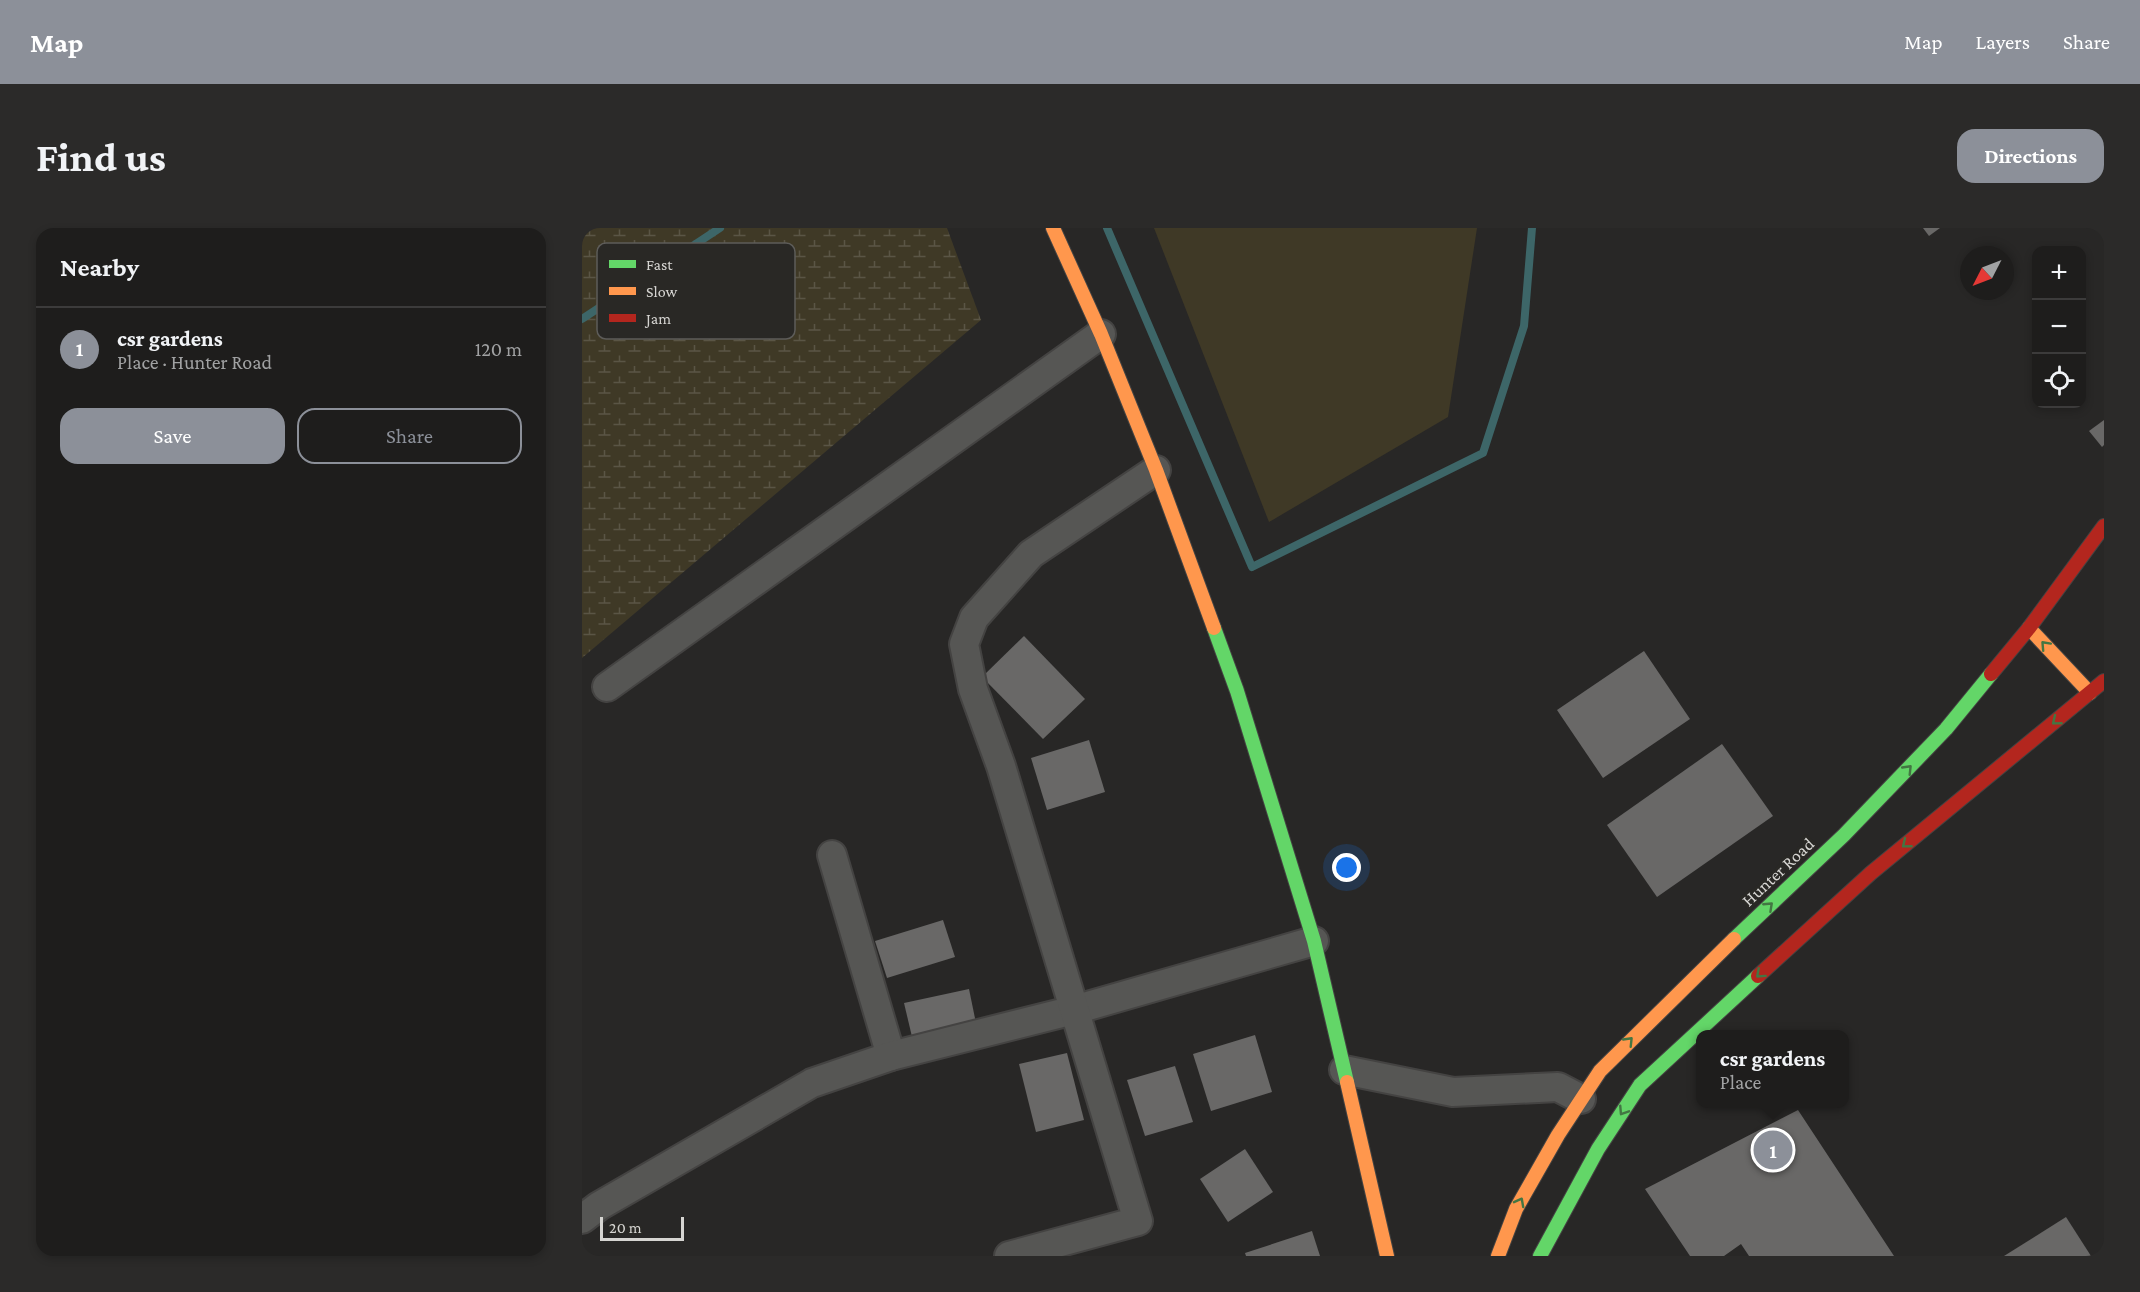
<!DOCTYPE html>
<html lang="en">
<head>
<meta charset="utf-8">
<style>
  body { margin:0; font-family:"Crimson Pro",serif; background:#2b2a29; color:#f1f3f6 }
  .controls { position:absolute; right:18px; top:18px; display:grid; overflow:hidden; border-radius:12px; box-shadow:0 3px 9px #0003 }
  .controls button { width:54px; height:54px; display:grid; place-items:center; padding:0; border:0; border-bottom:2px solid #3c3b3b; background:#1e1d1c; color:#f1f3f6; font:30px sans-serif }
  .compass { position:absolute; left:1378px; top:18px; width:54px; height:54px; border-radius:50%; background:#1e1d1c; box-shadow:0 3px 9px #0003; rotate:228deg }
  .scale { position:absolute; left:18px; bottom:15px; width:84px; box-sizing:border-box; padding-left:6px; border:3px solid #d6d5d2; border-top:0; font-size:16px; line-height:21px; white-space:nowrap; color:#d6d5d2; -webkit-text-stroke:4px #292825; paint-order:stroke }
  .you { position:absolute; left:765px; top:640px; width:21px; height:21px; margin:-15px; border:4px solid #fff; border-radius:50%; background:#1a73e8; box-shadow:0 0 0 9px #1a73e833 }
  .badge { display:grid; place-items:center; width:39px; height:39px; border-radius:50%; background:#8c9099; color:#fff; font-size:20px; font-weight:700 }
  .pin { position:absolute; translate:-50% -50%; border:3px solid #fff; box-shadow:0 2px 6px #0006 }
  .popup { position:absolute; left:1114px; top:802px; width:153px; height:78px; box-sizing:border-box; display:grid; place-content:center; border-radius:12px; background:#1e1d1c; filter:drop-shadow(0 2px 4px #0005); font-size:20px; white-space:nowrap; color:#a1a2a3 }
  .popup b { font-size:22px; color:#f1f3f6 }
  .popup::after { content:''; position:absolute; left:50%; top:100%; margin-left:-12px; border:12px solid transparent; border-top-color:#1e1d1c }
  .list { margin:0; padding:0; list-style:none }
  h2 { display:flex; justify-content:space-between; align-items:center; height:78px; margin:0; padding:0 24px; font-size:26px }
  h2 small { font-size:20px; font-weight:400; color:#a1a2a3 }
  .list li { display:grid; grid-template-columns:39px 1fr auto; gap:18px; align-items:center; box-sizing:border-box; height:84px; padding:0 24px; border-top:2px solid #3c3b3b }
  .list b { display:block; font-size:22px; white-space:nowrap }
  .list p { margin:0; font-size:20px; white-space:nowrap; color:#a1a2a3 }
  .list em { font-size:20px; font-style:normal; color:#a1a2a3 }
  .actions { display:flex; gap:12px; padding:18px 24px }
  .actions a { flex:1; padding:14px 0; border:2px solid #8c9099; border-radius:18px; text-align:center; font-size:21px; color:#8c9099 }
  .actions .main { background:#8c9099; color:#fff }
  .icon { flex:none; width:33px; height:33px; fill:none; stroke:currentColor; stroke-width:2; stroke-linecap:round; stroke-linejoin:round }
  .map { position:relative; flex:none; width:1522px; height:1028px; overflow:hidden; border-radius:18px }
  header { display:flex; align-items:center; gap:36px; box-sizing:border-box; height:84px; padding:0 30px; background:#8c9099; color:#fff }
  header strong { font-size:28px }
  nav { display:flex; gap:33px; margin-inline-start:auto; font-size:21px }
  .intro { display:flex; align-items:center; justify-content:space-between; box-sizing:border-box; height:144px; padding:0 36px }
  h1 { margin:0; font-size:42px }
  .button { padding:15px 27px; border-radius:18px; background:#8c9099; color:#fff; font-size:21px; font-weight:700 }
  main { display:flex; gap:36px; padding:0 36px }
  aside { flex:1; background:#1e1d1c; border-radius:18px; box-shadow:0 3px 9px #0003 }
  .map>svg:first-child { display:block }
  .green { fill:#3f3926 }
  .wetland { fill:url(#wetland-marsh) }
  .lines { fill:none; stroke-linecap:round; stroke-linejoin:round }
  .stream { stroke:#3d6668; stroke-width:8 }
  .building { fill:#696867 }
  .street-casing { stroke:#444342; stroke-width:32 }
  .fast-casing { stroke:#444342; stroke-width:16 }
  .slow-casing { stroke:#444342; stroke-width:16 }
  .jam-casing { stroke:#444342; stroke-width:16 }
  .street { stroke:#565654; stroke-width:28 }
  .fast { stroke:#63d668; stroke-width:14 }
  .slow { stroke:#ff974d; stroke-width:14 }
  .jam { stroke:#b3261e; stroke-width:14 }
  .oneway { stroke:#437643 }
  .labels { text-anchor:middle; stroke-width:6; stroke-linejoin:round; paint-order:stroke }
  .street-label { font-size:18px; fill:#d6d5d2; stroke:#292825 }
  .key { fill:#292825; stroke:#5d5c59; stroke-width:1.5 }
  .key-label { font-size:16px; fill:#d6d5d2 }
</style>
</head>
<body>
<header>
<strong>Map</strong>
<nav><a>Map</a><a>Layers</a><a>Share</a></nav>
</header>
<div class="intro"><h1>Find us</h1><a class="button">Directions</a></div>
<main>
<aside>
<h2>Nearby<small></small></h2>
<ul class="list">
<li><span class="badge">1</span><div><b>csr gardens</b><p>Place · Hunter Road</p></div><em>120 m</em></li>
</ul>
<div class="actions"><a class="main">Save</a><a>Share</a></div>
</aside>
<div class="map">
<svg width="1522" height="1028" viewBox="0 0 1522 1028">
  <defs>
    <pattern id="wetland-marsh" width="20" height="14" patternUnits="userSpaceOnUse" patternTransform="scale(1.5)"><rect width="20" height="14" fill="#3f3926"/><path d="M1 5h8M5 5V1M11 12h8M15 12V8" fill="none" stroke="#5a5545"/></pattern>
  </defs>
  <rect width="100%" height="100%" fill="#282726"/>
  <polygon class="green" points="572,0 895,0 866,189 687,294"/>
  <polygon class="wetland" points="0,0 365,0 399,92 0,430"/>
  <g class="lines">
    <g class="stream">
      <polyline points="525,0 670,339 901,225 942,98 950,0"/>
      <polyline points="0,91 138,0"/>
    </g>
  </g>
  <g class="building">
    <polygon points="1341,0 1358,0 1347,8"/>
    <polygon points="1522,192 1522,217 1520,219 1507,203"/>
    <polygon points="442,408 503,471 461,511 400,449"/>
    <polygon points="1062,423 1108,491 1021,550 975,482"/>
    <polygon points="507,512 523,564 465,582 449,530"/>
    <polygon points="1140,516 1191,588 1075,669 1025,597"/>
    <polygon points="361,692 373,729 305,750 293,713"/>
    <polygon points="387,761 395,800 331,813 322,775"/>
    <polygon points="673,807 690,864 629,883 611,826"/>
    <polygon points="485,825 502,892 454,904 437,836"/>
    <polygon points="593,838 611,894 563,908 545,852"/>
    <polygon points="1216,882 1312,1028 1167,1028 1159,1016 1142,1028 1108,1028 1063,961"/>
    <polygon points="663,921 691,964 646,994 618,951"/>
    <polygon points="1484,989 1509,1028 1422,1028"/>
    <polygon points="730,1003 738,1028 664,1028 663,1025"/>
  </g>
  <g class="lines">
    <defs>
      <g id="street">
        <polyline points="25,459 519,106"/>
        <polyline points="250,627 309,828"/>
        <polyline points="762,842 871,864 976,859 999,871"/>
        <polyline points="0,991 17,978 230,855 309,828 492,782 732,713"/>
        <polyline points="427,1028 556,993 419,538 391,461 382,416 392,390 449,326 574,242"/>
      </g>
      <g id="fast">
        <polyline points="632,400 655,463 732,713 765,854"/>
        <polyline points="1152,711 1262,607 1364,501 1409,446"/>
        <polyline points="958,1028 1016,921 1058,857 1176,748"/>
      </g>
      <g id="slow">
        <polyline points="471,0 519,106 574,242 632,400"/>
        <polyline points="1447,400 1508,465"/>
        <polyline points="765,854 805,1028"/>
        <polyline points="916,1028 934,981 976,907 1018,843 1152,711"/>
      </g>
      <g id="jam">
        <polyline points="1409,446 1447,400 1522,298"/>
        <polyline points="1176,748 1289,645 1522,453"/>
      </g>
    </defs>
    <use href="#street" class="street-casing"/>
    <use href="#fast" class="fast-casing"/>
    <use href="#slow" class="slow-casing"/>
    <use href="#jam" class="jam-casing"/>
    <use href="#street" class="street"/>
    <use href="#fast" class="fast"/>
    <use href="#slow" class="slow"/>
    <use href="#jam" class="jam"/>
  </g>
  <defs><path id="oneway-chevron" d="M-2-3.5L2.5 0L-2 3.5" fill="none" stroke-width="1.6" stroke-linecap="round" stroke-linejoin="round" transform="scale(1.5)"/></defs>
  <g class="oneway">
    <use href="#oneway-chevron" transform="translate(1463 417) rotate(-133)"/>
    <use href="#oneway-chevron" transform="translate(1474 493) rotate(141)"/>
    <use href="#oneway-chevron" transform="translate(1326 541) rotate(-46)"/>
    <use href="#oneway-chevron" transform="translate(1324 616) rotate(141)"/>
    <use href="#oneway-chevron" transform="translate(1187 678) rotate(-43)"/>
    <use href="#oneway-chevron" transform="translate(1178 746) rotate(138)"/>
    <use href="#oneway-chevron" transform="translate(1047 813) rotate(-46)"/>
    <use href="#oneway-chevron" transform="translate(1041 883) rotate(123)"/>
    <use href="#oneway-chevron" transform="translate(938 974) rotate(-62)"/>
  </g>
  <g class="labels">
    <g class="street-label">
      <text transform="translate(1196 644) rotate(-43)" y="6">Hunter Road</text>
    </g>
  </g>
  <rect x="15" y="15" width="198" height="96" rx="9" class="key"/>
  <rect x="27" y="32" width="27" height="8" fill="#63d668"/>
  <rect x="27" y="59" width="27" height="8" fill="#ff974d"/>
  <rect x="27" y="86" width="27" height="8" fill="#b3261e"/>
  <g class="key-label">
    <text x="64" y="42">Fast</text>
    <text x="64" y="69">Slow</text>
    <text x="64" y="96">Jam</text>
  </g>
</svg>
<div class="controls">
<button>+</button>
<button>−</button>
<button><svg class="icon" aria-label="locate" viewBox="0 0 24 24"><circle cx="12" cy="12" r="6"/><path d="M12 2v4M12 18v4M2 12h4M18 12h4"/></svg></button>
</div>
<svg class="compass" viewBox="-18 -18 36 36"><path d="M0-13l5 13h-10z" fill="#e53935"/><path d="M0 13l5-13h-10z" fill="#a1a2a3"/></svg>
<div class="scale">20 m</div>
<div class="you"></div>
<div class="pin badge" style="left:1191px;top:922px">1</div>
<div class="popup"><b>csr gardens</b>Place</div>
</div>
</main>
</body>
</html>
